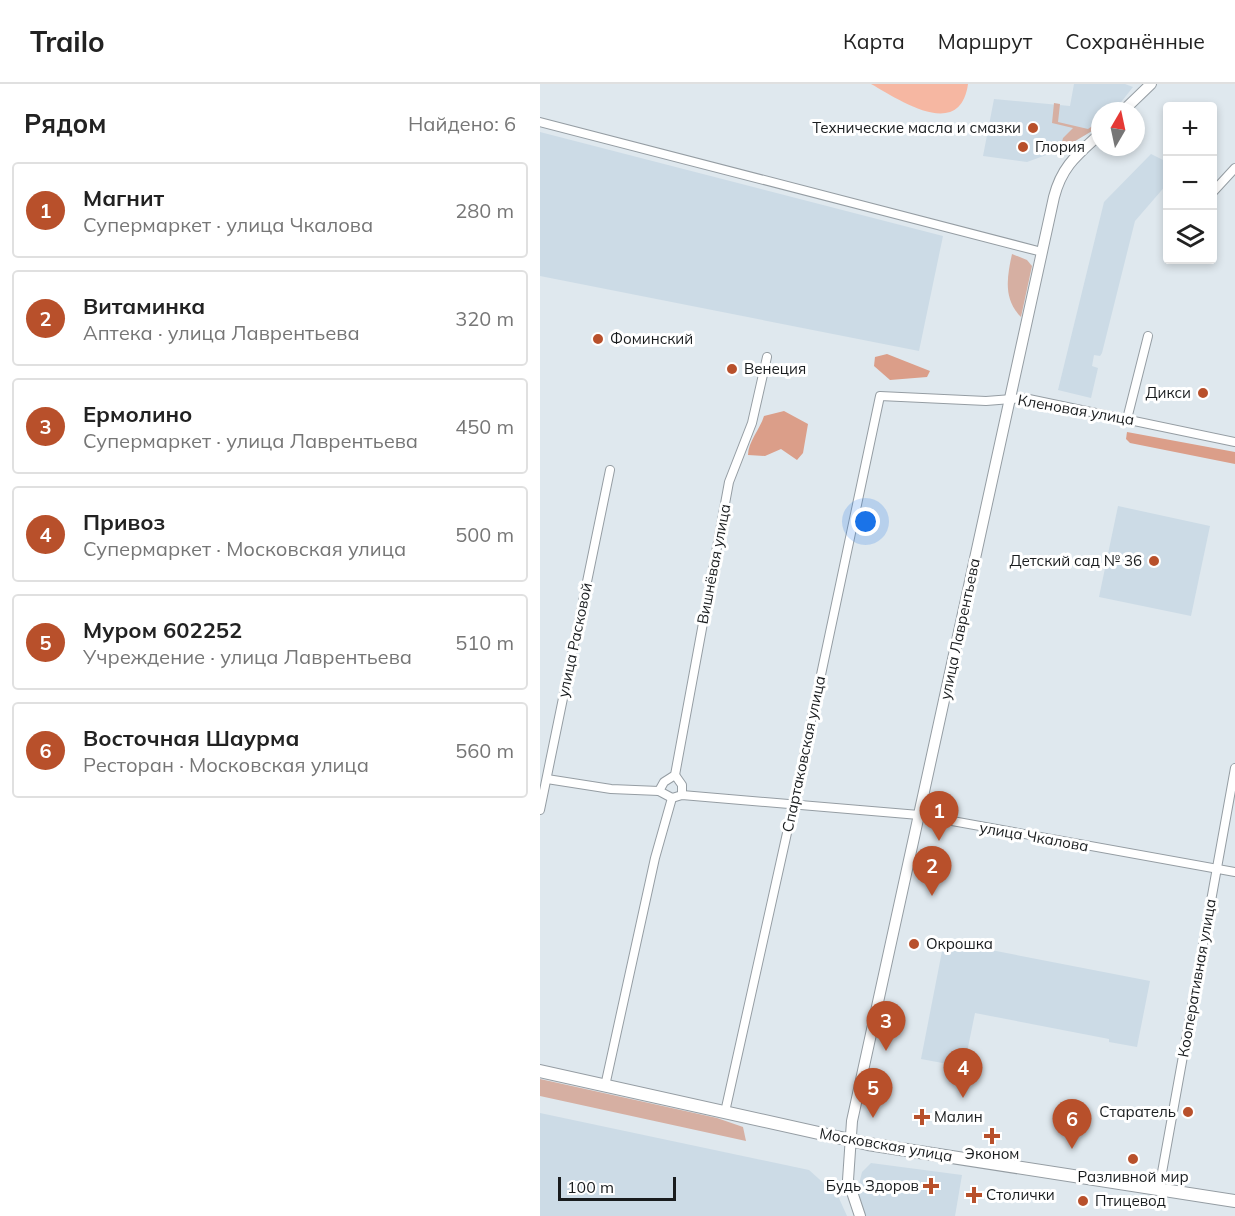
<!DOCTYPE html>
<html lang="ru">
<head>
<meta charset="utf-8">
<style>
  body { margin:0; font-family:Mulish,sans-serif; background:#f2f2f2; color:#222 }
  .controls { position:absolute; right:18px; top:18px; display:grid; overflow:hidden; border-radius:6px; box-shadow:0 3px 9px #0003 }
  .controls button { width:54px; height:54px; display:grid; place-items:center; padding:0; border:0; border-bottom:2px solid #e0e0e0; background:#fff; color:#222; font:30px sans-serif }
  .compass { position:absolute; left:551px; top:18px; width:54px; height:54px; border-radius:50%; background:#fff; box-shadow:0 3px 9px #0003; rotate:9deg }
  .scale { position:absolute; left:18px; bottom:15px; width:118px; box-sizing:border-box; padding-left:6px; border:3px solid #191c1e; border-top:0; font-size:16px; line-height:21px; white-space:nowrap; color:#191c1e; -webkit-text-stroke:4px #fff; paint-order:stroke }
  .you { position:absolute; left:326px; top:438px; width:21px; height:21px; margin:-15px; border:4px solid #fff; border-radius:50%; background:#1a73e8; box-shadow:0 0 0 9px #1a73e833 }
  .badge { display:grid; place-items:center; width:39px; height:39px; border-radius:50%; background:#b8502b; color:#fff; font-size:20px; font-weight:700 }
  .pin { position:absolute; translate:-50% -50px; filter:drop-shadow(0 2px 3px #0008) }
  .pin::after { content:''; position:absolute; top:32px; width:21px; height:18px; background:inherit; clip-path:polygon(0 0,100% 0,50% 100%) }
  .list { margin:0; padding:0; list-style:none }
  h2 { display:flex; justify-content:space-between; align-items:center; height:78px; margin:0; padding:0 24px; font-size:26px }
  h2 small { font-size:20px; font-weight:400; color:#767676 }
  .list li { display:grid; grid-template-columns:39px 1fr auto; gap:18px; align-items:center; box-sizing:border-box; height:96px; margin:0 12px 12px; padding:0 12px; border:2px solid #e0e0e0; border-radius:6px }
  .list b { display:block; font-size:22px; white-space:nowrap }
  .list p { margin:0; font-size:20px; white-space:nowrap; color:#767676 }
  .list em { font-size:20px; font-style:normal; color:#767676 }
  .icon { flex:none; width:33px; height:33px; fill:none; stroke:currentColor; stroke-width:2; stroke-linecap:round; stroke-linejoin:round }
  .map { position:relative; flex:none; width:695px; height:1132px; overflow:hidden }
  header { display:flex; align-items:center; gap:36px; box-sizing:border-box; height:84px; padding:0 30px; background:#fff; border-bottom:2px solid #e0e0e0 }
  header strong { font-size:28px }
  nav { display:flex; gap:33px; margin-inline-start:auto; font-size:21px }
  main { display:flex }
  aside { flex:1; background:#fff }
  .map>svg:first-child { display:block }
  .built { fill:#ccdbe6 }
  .green { fill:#d6afa2 }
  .forest { fill:#db9e89 }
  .water { fill:#f6b7a2 }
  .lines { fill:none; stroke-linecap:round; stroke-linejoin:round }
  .minor-casing { stroke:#959da3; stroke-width:10 }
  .tertiary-casing { stroke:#959da3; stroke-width:12 }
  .secondary-casing { stroke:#959da3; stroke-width:14 }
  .minor { stroke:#fff; stroke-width:8 }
  .tertiary { stroke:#fff; stroke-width:10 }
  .secondary { stroke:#fff; stroke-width:12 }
  .poi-dot { fill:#b8502b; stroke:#fff; stroke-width:2 }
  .labels { text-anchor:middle; stroke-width:6; stroke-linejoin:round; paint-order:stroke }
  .poi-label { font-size:15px; fill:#191c1e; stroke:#fff; text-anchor:start }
  .street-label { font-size:15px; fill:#191c1e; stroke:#fff }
</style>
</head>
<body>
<header>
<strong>Trailo</strong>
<nav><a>Карта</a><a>Маршрут</a><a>Сохранённые</a></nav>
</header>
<main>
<aside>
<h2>Рядом<small>Найдено: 6</small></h2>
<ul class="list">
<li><span class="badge">1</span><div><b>Магнит</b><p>Супермаркет · улица Чкалова</p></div><em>280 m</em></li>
<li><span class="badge">2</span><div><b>Витаминка</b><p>Аптека · улица Лаврентьева</p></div><em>320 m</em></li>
<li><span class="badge">3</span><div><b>Ермолино</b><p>Супермаркет · улица Лаврентьева</p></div><em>450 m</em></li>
<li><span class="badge">4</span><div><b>Привоз</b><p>Супермаркет · Московская улица</p></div><em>500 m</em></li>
<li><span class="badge">5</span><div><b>Муром 602252</b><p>Учреждение · улица Лаврентьева</p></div><em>510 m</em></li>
<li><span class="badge">6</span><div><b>Восточная Шаурма</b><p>Ресторан · Московская улица</p></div><em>560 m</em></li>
</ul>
</aside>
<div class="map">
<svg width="695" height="1132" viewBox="0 0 695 1132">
  <rect width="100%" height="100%" fill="#dfe8ee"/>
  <g class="built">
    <polygon points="534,0 585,0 593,3 574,27 560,27 560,41 557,44 520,66 487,78 443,72 454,15 530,22"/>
    <polygon points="0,48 403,152 379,267 0,192"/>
    <polygon points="611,70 627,78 627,100 595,137 562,269 560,272 554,271 552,282 558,284 551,314 518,306 564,118"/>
    <polygon points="578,422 670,442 651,532 559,513"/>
    <polygon points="404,857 610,897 597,963 569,958 569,955 435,929 424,983 381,975"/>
    <polygon points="0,1029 269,1086 298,1112 307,1132 0,1132"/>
    <polygon points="331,1079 422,1091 415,1132 326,1132 317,1108 322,1088"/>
  </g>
  <g class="green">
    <polygon points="514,19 520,20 518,38 548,45 554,41 557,44 520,66 523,54 533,44 512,39"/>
    <path d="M472,170L487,176L492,182L481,233C463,215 467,193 472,170Z"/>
    <polygon points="0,995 177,1034 203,1043 206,1057 0,1012"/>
  </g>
  <g class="forest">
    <polygon points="347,270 390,287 387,293 350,296 334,282 335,273"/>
    <path d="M244,327L268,340L263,369L257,376L241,365L225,372L208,371C208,358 220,345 224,332Z"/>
    <polygon points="587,348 695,368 695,380 590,359 586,355"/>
  </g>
  <path class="water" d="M331,0H428C420,58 358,15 331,0Z"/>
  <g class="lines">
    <defs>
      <g id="minor">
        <polyline points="0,38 502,168"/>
        <polyline points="672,109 695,84"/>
        <polyline points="587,335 608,252"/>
        <polyline points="135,691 142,701 142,711"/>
        <polyline points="7,695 71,705 119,707 132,714 142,711 379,731 695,788"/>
        <polyline points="119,707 124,698 135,691 189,398 212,339 227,273"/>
        <polyline points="0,726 70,386"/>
        <polyline points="65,1002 115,774 132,714"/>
        <polyline points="185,1028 257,704 340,312 446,317 484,314 695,358"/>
        <polyline points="619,1105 695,684"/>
      </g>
      <g id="tertiary">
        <polyline points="583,27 611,0"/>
        <path d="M320,1132L308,1096L312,1037L514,113C522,82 537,71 560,50"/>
      </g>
      <polyline id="secondary" points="0,987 328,1060 695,1117"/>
    </defs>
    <use href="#minor" class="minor-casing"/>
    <use href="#tertiary" class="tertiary-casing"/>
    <use href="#secondary" class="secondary-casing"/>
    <use href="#minor" class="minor"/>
    <use href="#tertiary" class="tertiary"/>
    <use href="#secondary" class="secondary"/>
  </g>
  <g class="poi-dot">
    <circle cx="493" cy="44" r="6"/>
    <circle cx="483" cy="63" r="6"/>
    <circle cx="58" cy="255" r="6"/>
    <circle cx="192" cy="285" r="6"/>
    <circle cx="663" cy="309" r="6"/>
    <circle cx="614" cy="477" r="6"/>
    <circle cx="374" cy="860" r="6"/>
    <circle cx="648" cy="1028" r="6"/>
    <path d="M379 1024h6v6h6v6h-6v6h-6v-6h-6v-6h6z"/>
    <path d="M449 1043h6v6h6v6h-6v6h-6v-6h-6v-6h6z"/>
    <circle cx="593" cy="1075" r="6"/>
    <path d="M388 1093h6v6h6v6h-6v6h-6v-6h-6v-6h6z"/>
    <path d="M431 1102h6v6h6v6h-6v6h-6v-6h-6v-6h6z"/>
    <circle cx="543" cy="1117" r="6"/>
  </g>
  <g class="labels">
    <g class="poi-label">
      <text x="481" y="49" text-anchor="end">Технические масла и смазки</text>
      <text x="495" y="68">Глория</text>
      <text x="70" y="260">Фоминский</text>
      <text x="204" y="290">Венеция</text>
      <text x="651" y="314" text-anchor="end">Дикси</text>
      <text x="602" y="482" text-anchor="end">Детский сад № 36</text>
      <text x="386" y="865">Окрошка</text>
      <text x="636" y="1033" text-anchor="end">Старатель</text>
      <text x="394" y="1038">Малин</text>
      <text x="452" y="1075" text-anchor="middle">Эконом</text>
      <text x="593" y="1098" text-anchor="middle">Разливной мир</text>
      <text x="379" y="1107" text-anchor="end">Будь Здоров</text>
      <text x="446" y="1116">Столички</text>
      <text x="555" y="1122">Птицевод</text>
    </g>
    <g class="street-label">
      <text transform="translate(536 326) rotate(10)" y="5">Кленовая улица</text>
      <text transform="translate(174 480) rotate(-79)" y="5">Вишнёвая улица</text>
      <text transform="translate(420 545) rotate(-78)" y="5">улица Лаврентьева</text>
      <text transform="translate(35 556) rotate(-78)" y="5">улица Расковой</text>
      <text transform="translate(264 670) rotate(-78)" y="5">Спартаковская улица</text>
      <text transform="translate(494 753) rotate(10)" y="5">улица Чкалова</text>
      <text transform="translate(657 894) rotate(-80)" y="5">Кооперативная улица</text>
      <text transform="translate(346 1061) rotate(10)" y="5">Московская улица</text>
    </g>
  </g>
</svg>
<div class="controls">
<button>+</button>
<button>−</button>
<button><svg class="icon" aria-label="layers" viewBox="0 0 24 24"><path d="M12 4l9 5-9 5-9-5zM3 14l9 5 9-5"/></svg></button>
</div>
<svg class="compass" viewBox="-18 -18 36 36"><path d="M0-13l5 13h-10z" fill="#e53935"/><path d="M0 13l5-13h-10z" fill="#767676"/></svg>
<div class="scale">100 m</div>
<div class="you"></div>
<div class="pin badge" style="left:399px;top:757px">1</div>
<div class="pin badge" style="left:392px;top:812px">2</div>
<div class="pin badge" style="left:346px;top:967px">3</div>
<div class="pin badge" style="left:423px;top:1014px">4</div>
<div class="pin badge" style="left:333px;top:1034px">5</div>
<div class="pin badge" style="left:532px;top:1065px">6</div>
</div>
</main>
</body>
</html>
